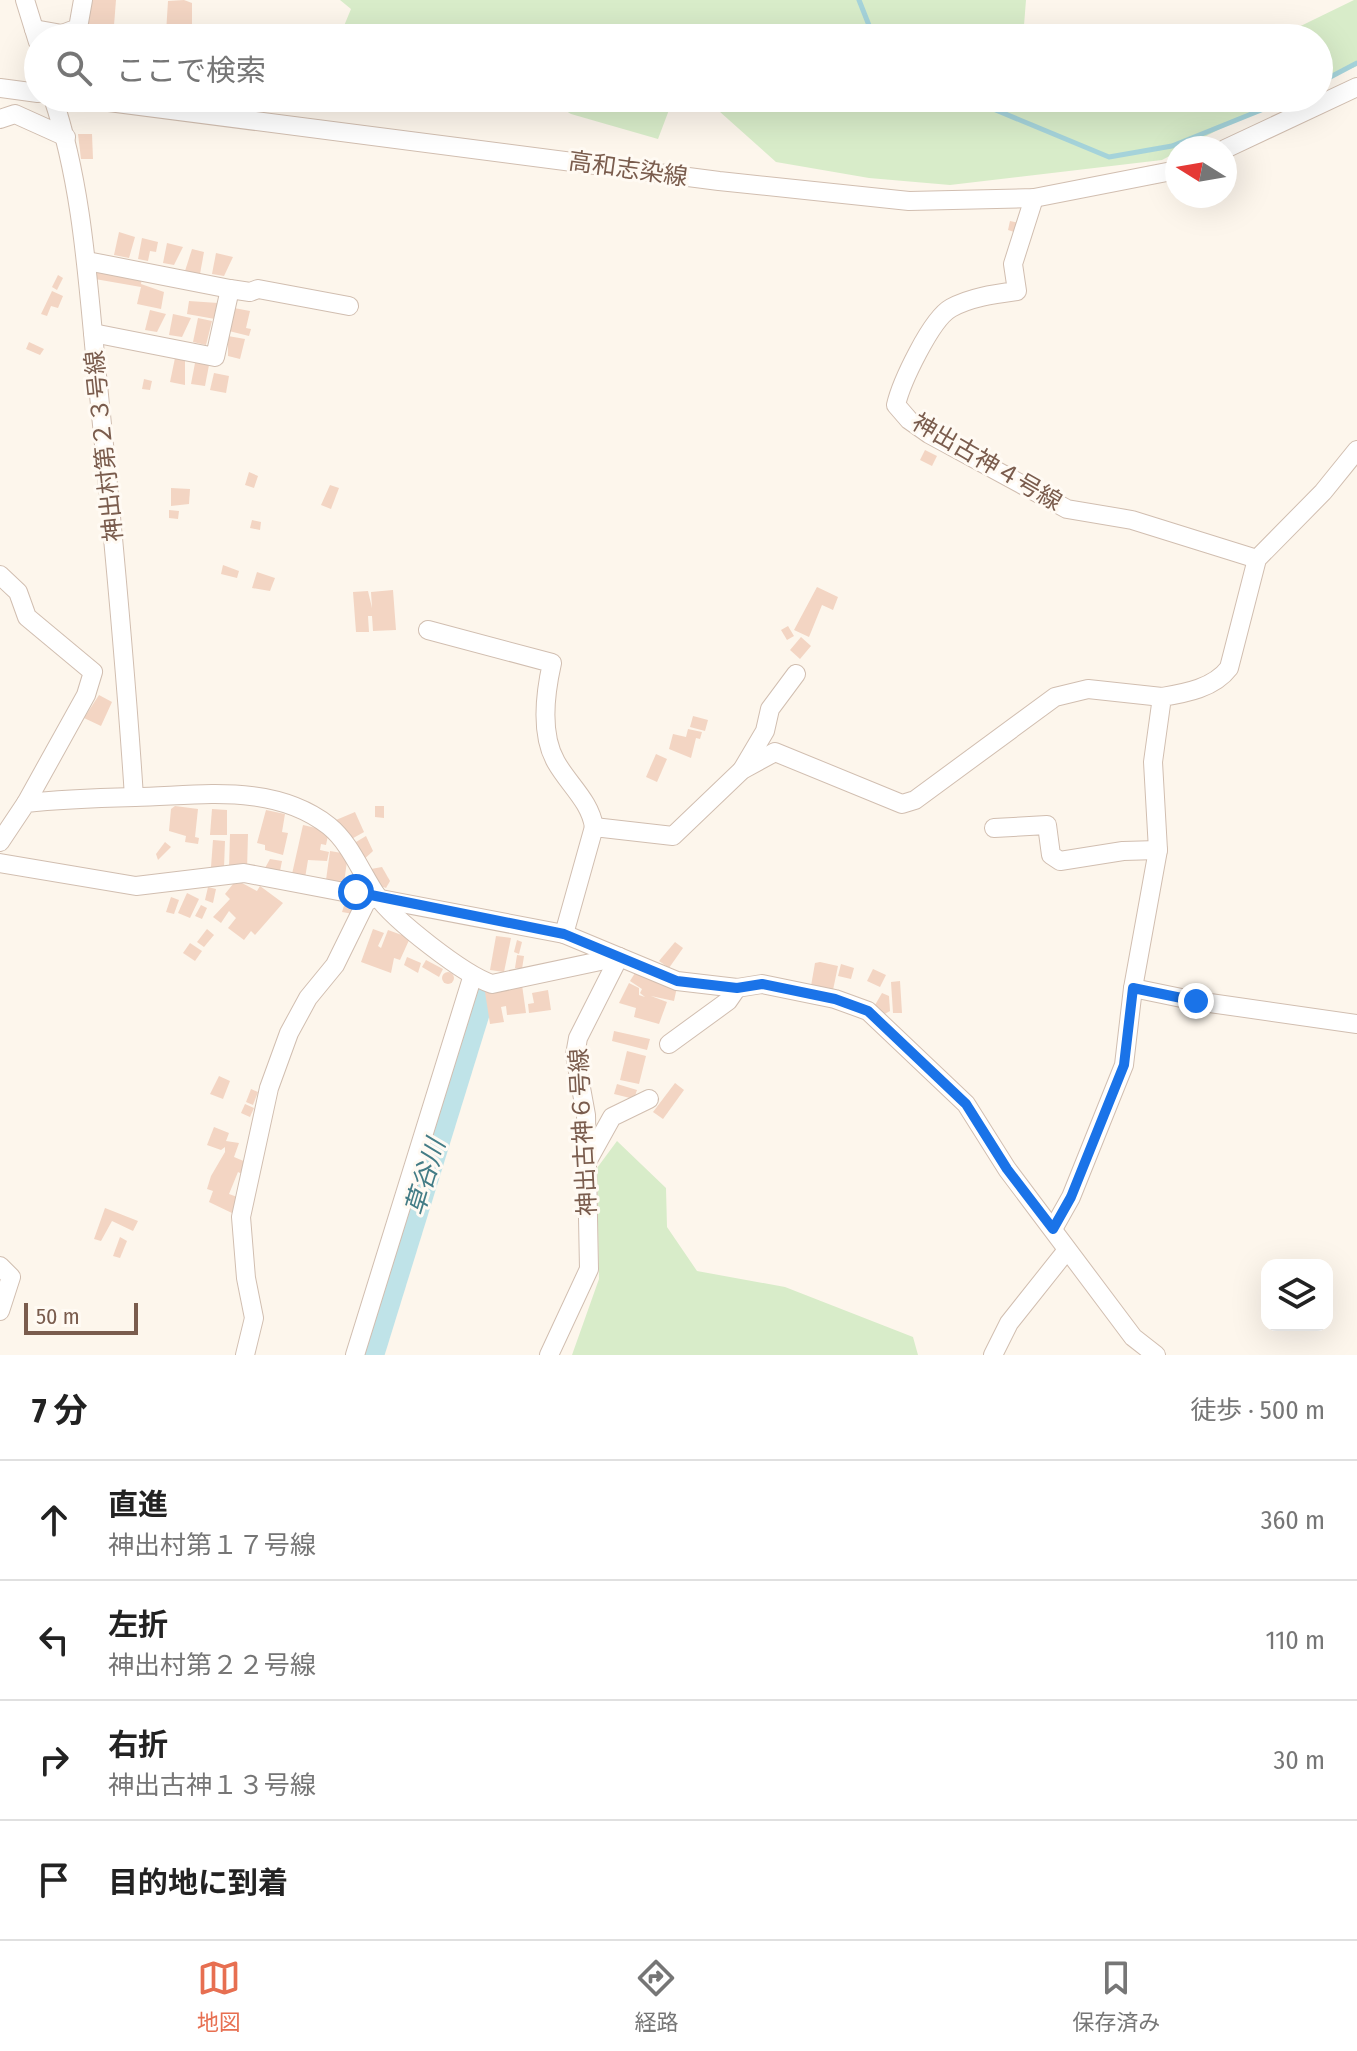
<!DOCTYPE html>
<html lang="ja">
<head>
<meta charset="utf-8">
<style>
  body { margin:0; font-family:"Fira Sans Condensed","Noto Sans JP",sans-serif; background:#f2f2f2; color:#222 }
  .controls { position:absolute; right:24px; bottom:24px; display:grid; overflow:hidden; border-radius:16px; box-shadow:0 8px 32px #0002 }
  .controls button { width:72px; height:72px; display:grid; place-items:center; padding:0; border:0; border-bottom:2px solid #e0e0e0; background:#fff; color:#222; font:40px sans-serif }
  .compass { position:absolute; left:1165px; top:136px; width:72px; height:72px; border-radius:50%; background:#fff; box-shadow:0 8px 32px #0002; rotate:281deg }
  .scale { position:absolute; left:24px; bottom:20px; width:114px; box-sizing:border-box; padding-left:8px; border:4px solid #7a5c4d; border-top:0; font-size:22px; line-height:28px; white-space:nowrap; color:#7a5c4d; -webkit-text-stroke:6px #fffaf3; paint-order:stroke }
  .stop { position:absolute; width:24px; height:24px; margin:-18px; border:6px solid #1a73e8; border-radius:50%; background:#fff }
  .stop.end { background:#1a73e8; border-color:#fff; box-shadow:0 2px 8px #0008 }
  .list { margin:0; padding:0; list-style:none }
  h2 { display:flex; justify-content:space-between; align-items:center; height:104px; margin:0; padding:0 32px; font-size:34px }
  h2 small { font-size:26px; font-weight:400; color:#767676 }
  .list li { display:grid; grid-template-columns:52px 1fr auto; gap:24px; align-items:center; box-sizing:border-box; height:120px; padding:0 32px; border-top:2px solid #e0e0e0 }
  .list b { display:block; font-size:30px; white-space:nowrap }
  .list p { margin:0; font-size:26px; white-space:nowrap; color:#767676 }
  .list em { font-size:26px; font-style:normal; color:#767676 }
  .icon { flex:none; width:44px; height:44px; fill:none; stroke:currentColor; stroke-width:2; stroke-linecap:round; stroke-linejoin:round }
  .map { position:relative; flex:none; width:1357px; height:1355px; overflow:hidden }
  .search { position:absolute; background:#fff; box-shadow:0 8px 32px #0002; left:24px; right:24px; top:24px; height:88px; display:flex; align-items:center; gap:20px; box-sizing:border-box; padding:0 28px; border-radius:44px; color:#767676; font-size:30px }
  .sheet { height:584px; background:#fff }
  nav { display:flex; justify-content:space-around; align-items:center; box-sizing:border-box; height:112px; border-top:2px solid #e0e0e0; background:#fff; font-size:22px; color:#767676 }
  nav a { display:grid; justify-items:center; gap:4px }
  nav .on { color:#e76f51 }
  .map>svg:first-child { display:block }
  .green { fill:#d8ecc9 }
  .lines { fill:none; stroke-linecap:round; stroke-linejoin:round }
  .stream { stroke:#a5d3da; stroke-width:5 }
  .river { stroke:#bfe3e8; stroke-width:28 }
  .building { fill:#f3d5c3 }
  .minor-casing { stroke:#d1beb0; stroke-width:20 }
  .minor { stroke:#fff; stroke-width:18 }
  .route { stroke:#1a73e8; stroke-width:10 }
  .labels { text-anchor:middle; stroke-width:6; stroke-linejoin:round; paint-order:stroke }
  .street-label { font-size:24px; fill:#7a5c4d; stroke:#fffaf3 }
  .water-label { font-size:26px; font-style:italic; fill:#437c86; stroke:#fffaf3 }
</style>
</head>
<body>
<div class="map">
<svg width="1357" height="1355" viewBox="0 0 1357 1355">
  <rect width="100%" height="100%" fill="#fdf6ec"/>
  <g class="green">
    <polygon points="340,0 1026,0 1023,38 339,38 351,9"/>
    <polygon points="1354,0 1357,0 1357,66 1319,82 1319,38 1276,38"/>
    <polygon points="545,98 1280,98 1183,148 1177,148 1177,152 1162,160 950,185 869,178 776,162 710,103 672,102 658,139 571,114"/>
    <polygon points="617,1141 666,1188 667,1227 697,1271 785,1287 913,1337 918,1355 572,1355 599,1279 597,1168"/>
  </g>
  <g class="lines">
    <g class="stream">
      <polyline points="859,0 874,38"/>
      <polyline points="1319,83 1357,63"/>
      <polyline points="967,98 1109,157 1172,146 1291,98"/>
    </g>
    <polyline class="river" points="370,1355 480,999"/>
  </g>
  <g class="building">
    <polygon points="89,0 116,0 113,38 86,38"/>
    <polygon points="184,0 192,3 192,34 166,33 168,1"/>
    <polygon points="78,134 92,134 93,159 81,159"/>
    <polygon points="1010,221 1019,223 1017,233 1008,230"/>
    <polygon points="119,232 135,237 129,258 114,255"/>
    <polygon points="142,238 158,242 156,252 150,251 148,261 138,259"/>
    <polygon points="167,243 183,247 174,265 163,263"/>
    <polygon points="192,249 204,252 200,274 185,271"/>
    <polygon points="216,253 233,257 224,276 212,274"/>
    <polygon points="94,270 142,277 141,284 164,292 161,309 137,304 141,287 95,279"/>
    <polygon points="58,275 63,278 57,290 52,287"/>
    <polygon points="52,291 63,296 58,308 51,306 47,316 41,314"/>
    <polygon points="189,301 218,303 215,319 187,314"/>
    <polygon points="234,308 250,311 246,328 251,329 249,336 229,331"/>
    <polygon points="150,310 166,314 157,332 145,330"/>
    <polygon points="173,314 191,318 182,337 169,335"/>
    <polygon points="198,318 212,321 206,345 193,342"/>
    <polygon points="228,336 245,339 240,359 228,356"/>
    <polygon points="29,342 44,349 40,355 26,349"/>
    <polygon points="175,358 185,360 185,385 170,382"/>
    <polygon points="195,363 209,365 205,386 191,384"/>
    <polygon points="214,373 229,376 226,393 210,390"/>
    <polygon points="144,379 152,381 150,390 142,389"/>
    <polygon points="925,450 937,456 932,466 920,460"/>
    <polygon points="249,472 258,476 254,488 245,485"/>
    <polygon points="330,485 339,488 331,509 321,505"/>
    <polygon points="171,488 190,489 189,504 171,506"/>
    <polygon points="169,510 179,511 178,519 169,518"/>
    <polygon points="252,520 261,522 260,530 250,528"/>
    <polygon points="223,565 239,571 237,578 221,574"/>
    <polygon points="257,572 275,578 270,591 252,588"/>
    <polygon points="817,587 838,597 833,610 822,605 809,637 794,630"/>
    <polygon points="393,590 396,630 373,631 372,616 368,616 369,632 356,632 353,592 368,591 372,608 371,592"/>
    <polygon points="788,626 794,636 787,640 781,630"/>
    <polygon points="801,637 811,646 800,659 790,650"/>
    <polygon points="99,695 112,702 101,726 84,718"/>
    <polygon points="693,716 708,720 705,731 690,727"/>
    <polygon points="688,729 702,732 700,739 696,738 691,758 669,749 673,734 686,737"/>
    <polygon points="656,754 667,759 657,782 646,777"/>
    <polygon points="175,806 198,809 195,837 199,838 198,844 185,842 186,836 169,831 171,809"/>
    <polygon points="375,806 384,806 384,818 375,817"/>
    <polygon points="212,809 227,810 227,835 210,835"/>
    <polygon points="266,810 285,814 282,832 288,833 283,855 265,850 265,845 257,843"/>
    <polygon points="355,812 364,832 348,841 336,820"/>
    <polygon points="303,825 329,831 326,845 321,844 320,850 329,852 327,861 308,860 305,878 292,874"/>
    <polygon points="230,834 248,834 247,870 229,869"/>
    <polygon points="366,836 373,851 361,862 351,845"/>
    <polygon points="213,840 225,841 224,868 211,867"/>
    <polygon points="165,842 171,847 158,860 156,854"/>
    <polygon points="330,851 348,854 344,883 326,880"/>
    <polygon points="270,859 282,861 280,871 265,868"/>
    <polygon points="382,867 390,881 386,888 375,884 371,869"/>
    <polygon points="242,883 257,891 260,886 283,903 255,935 251,931 244,940 228,928 236,918 229,911 221,923 213,917 230,899 225,894 233,884"/>
    <polygon points="208,887 216,889 213,903 205,900"/>
    <polygon points="187,893 199,899 190,918 178,913"/>
    <polygon points="171,897 179,900 174,914 166,912"/>
    <polygon points="346,899 356,902 353,914 342,912"/>
    <polygon points="201,905 207,908 202,919 195,916"/>
    <polygon points="207,929 214,935 204,947 197,942"/>
    <polygon points="373,929 384,933 378,946 381,948 388,930 410,938 400,960 394,958 391,973 361,962"/>
    <polygon points="496,936 511,938 504,972 490,970"/>
    <polygon points="517,940 522,942 519,954 514,952"/>
    <polygon points="675,942 683,948 669,968 659,961"/>
    <polygon points="190,943 202,951 195,961 183,953"/>
    <polygon points="517,955 524,956 522,969 515,968"/>
    <polygon points="407,957 421,963 418,973 404,965"/>
    <polygon points="426,960 443,969 439,977 422,967"/>
    <polygon points="820,962 838,966 833,990 811,986 815,963"/>
    <polygon points="841,964 854,968 851,979 838,976"/>
    <polygon points="873,969 886,975 880,987 867,981"/>
    <circle cx="448" cy="978" r="6"/>
    <polygon points="635,973 677,987 674,1001 651,996 667,1002 659,1024 634,1017 636,1008 619,1003 629,983 639,988 639,995 645,997 640,993 642,989 630,981"/>
    <polygon points="900,981 902,1013 893,1013 891,982"/>
    <polygon points="522,985 526,1013 507,1015 506,1006 501,1007 504,1022 490,1024 485,992"/>
    <polygon points="548,990 551,1010 529,1013 528,1004 534,1003 532,993"/>
    <polygon points="882,993 889,996 890,1011 883,1015 875,1005"/>
    <polygon points="614,1031 650,1039 647,1050 612,1041"/>
    <polygon points="627,1051 646,1056 639,1084 620,1080"/>
    <polygon points="219,1076 230,1081 223,1099 210,1094"/>
    <polygon points="675,1083 684,1090 663,1119 653,1112"/>
    <polygon points="617,1084 637,1090 634,1099 614,1094"/>
    <polygon points="251,1089 258,1092 253,1105 246,1102"/>
    <polygon points="245,1104 254,1108 250,1117 241,1113"/>
    <polygon points="214,1127 229,1133 226,1141 239,1143 234,1157 246,1162 242,1174 238,1172 229,1194 240,1198 234,1214 209,1202 213,1191 207,1189 211,1176 225,1152 225,1147 221,1150 207,1145"/>
    <polygon points="105,1208 138,1221 133,1231 112,1221 101,1241 94,1239"/>
    <polygon points="120,1237 127,1241 120,1258 113,1256"/>
  </g>
  <g class="lines">
    <defs>
      <g id="minor">
        <polyline points="25,0 38,42"/>
        <polyline points="34,29 62,34 78,28 83,0"/>
        <polyline points="0,88 38,93"/>
        <path d="M53,98C84,190 88,290 98,385C112,522 125,659 134,797"/>
        <polyline points="78,98 719,181 909,201 1034,198 1177,170"/>
        <polyline points="0,119 15,114 66,137"/>
        <polyline points="1225,149 1357,87"/>
        <path d="M1034,198L1013,264L1017,291C995,294 971,297 951,308C931,319 901,383 896,405L909,420L929,434L1067,509L1132,520L1257,559"/>
        <polyline points="87,261 230,289 250,292 258,289 349,306"/>
        <polyline points="93,333 215,357 230,289"/>
        <polyline points="0,575 18,592 27,617 93,672 86,695 26,803"/>
        <path d="M428,630L552,663C545,694 540,734 556,762C569,785 590,801 594,827"/>
        <polyline points="742,770 765,731 770,709 796,674"/>
        <polyline points="994,828 1047,825 1051,855 1060,861 1123,851 1158,850"/>
        <path d="M0,842L26,803C62,799 98,798 135,797C199,796 273,782 329,826C351,844 361,873 377,896C394,920 464,975 492,984L619,957"/>
        <polyline points="0,863 136,886 244,873 564,934 677,981 737,988 762,984 835,999 868,1011 966,1104 1007,1169 1133,1337 1156,1355"/>
        <polyline points="564,934 594,827 673,836 742,770 775,752 902,804 915,800 1055,697 1088,689 1162,697"/>
        <polyline points="1133,988 1196,1001 1357,1024"/>
        <polyline points="669,1044 728,1001 737,988"/>
        <polyline points="587,1162 612,1117 649,1099"/>
        <path d="M1053,1229L1071,1197L1124,1065L1133,988L1158,850L1153,762L1162,697C1186,693 1214,688 1229,668L1257,559L1323,492L1357,450"/>
        <polyline points="0,1266 11,1277 0,1311"/>
        <polyline points="245,1355 254,1318 246,1278 241,1217 269,1088 289,1033 308,998 335,965 366,902 377,896"/>
        <polyline points="355,1355 472,978"/>
        <polyline points="549,1355 589,1269 586,1115 575,1055 578,1038 619,957"/>
        <polyline points="993,1355 1009,1323 1067,1250"/>
      </g>
    </defs>
    <use href="#minor" class="minor-casing"/>
    <use href="#minor" class="minor"/>
  </g>
  <g class="lines">
    <polyline class="route" points="356,892 564,934 677,981 737,988 762,984 835,999 868,1011 966,1104 1007,1169 1053,1229 1071,1197 1124,1065 1133,988 1196,1001"/>
  </g>
  <g class="labels">
    <g class="street-label">
      <text transform="translate(628 169) rotate(8)" y="8">高和志染線</text>
      <text transform="translate(104 446) rotate(-96)" y="8">神出村第２３号線</text>
      <text transform="translate(987 462) rotate(30)" y="8">神出古神４号線</text>
      <text transform="translate(583 1132) rotate(-93)" y="8">神出古神６号線</text>
    </g>
    <g class="water-label">
      <text transform="translate(425 1177) rotate(-73)" y="9">草谷川</text>
    </g>
  </g>
</svg>
<div class="controls">
<button><svg class="icon" aria-label="layers" viewBox="0 0 24 24"><path d="M12 4l9 5-9 5-9-5zM3 14l9 5 9-5"/></svg></button>
</div>
<svg class="compass" viewBox="-18 -18 36 36"><path d="M0-13l5 13h-10z" fill="#e53935"/><path d="M0 13l5-13h-10z" fill="#767676"/></svg>
<div class="scale">50 m</div>
<div class="stop" style="left:356px;top:892px"></div>
<div class="stop end" style="left:1196px;top:1001px"></div>
<div class="search"><svg class="icon" aria-label="search" viewBox="0 0 24 24"><circle cx="10" cy="10" r="6"/><path d="M15 15l6 6"/></svg>ここで検索</div>
</div>
<section class="sheet">
<h2>7 分<small>徒歩 · 500 m</small></h2>
<ul class="list">
<li><svg class="icon" aria-label="ahead" viewBox="0 0 24 24"><path d="M12 20V5M6 11l6-6 6 6"/></svg><div><b>直進</b><p>神出村第１７号線</p></div><em>360 m</em></li>
<li><svg class="icon" aria-label="left" viewBox="0 0 24 24"><path d="M17 20v-9H6M10 6l-5 5 5 5"/></svg><div><b>左折</b><p>神出村第２２号線</p></div><em>110 m</em></li>
<li><svg class="icon" aria-label="right" viewBox="0 0 24 24"><path d="M7 20v-9h11M14 6l5 5-5 5"/></svg><div><b>右折</b><p>神出古神１３号線</p></div><em>30 m</em></li>
<li><svg class="icon" aria-label="arrive" viewBox="0 0 24 24"><path d="M6 21V4h12l-3 4 3 4H6"/></svg><div><b>目的地に到着</b></div></li>
</ul>
</section>
<nav>
<a class="on"><svg class="icon" aria-label="map" viewBox="0 0 24 24"><path d="M3 6l6-2 6 2 6-2v14l-6 2-6-2-6 2zM9 4v14M15 6v14"/></svg>地図</a>
<a><svg class="icon" aria-label="directions" viewBox="0 0 24 24"><path d="M12 3l9 9-9 9-9-9zM9 14v-3h6M13 9l2 2-2 2"/></svg>経路</a>
<a><svg class="icon" aria-label="saved" viewBox="0 0 24 24"><path d="M7 4h10v16l-5-4-5 4z"/></svg>保存済み</a>
</nav>
</body>
</html>
